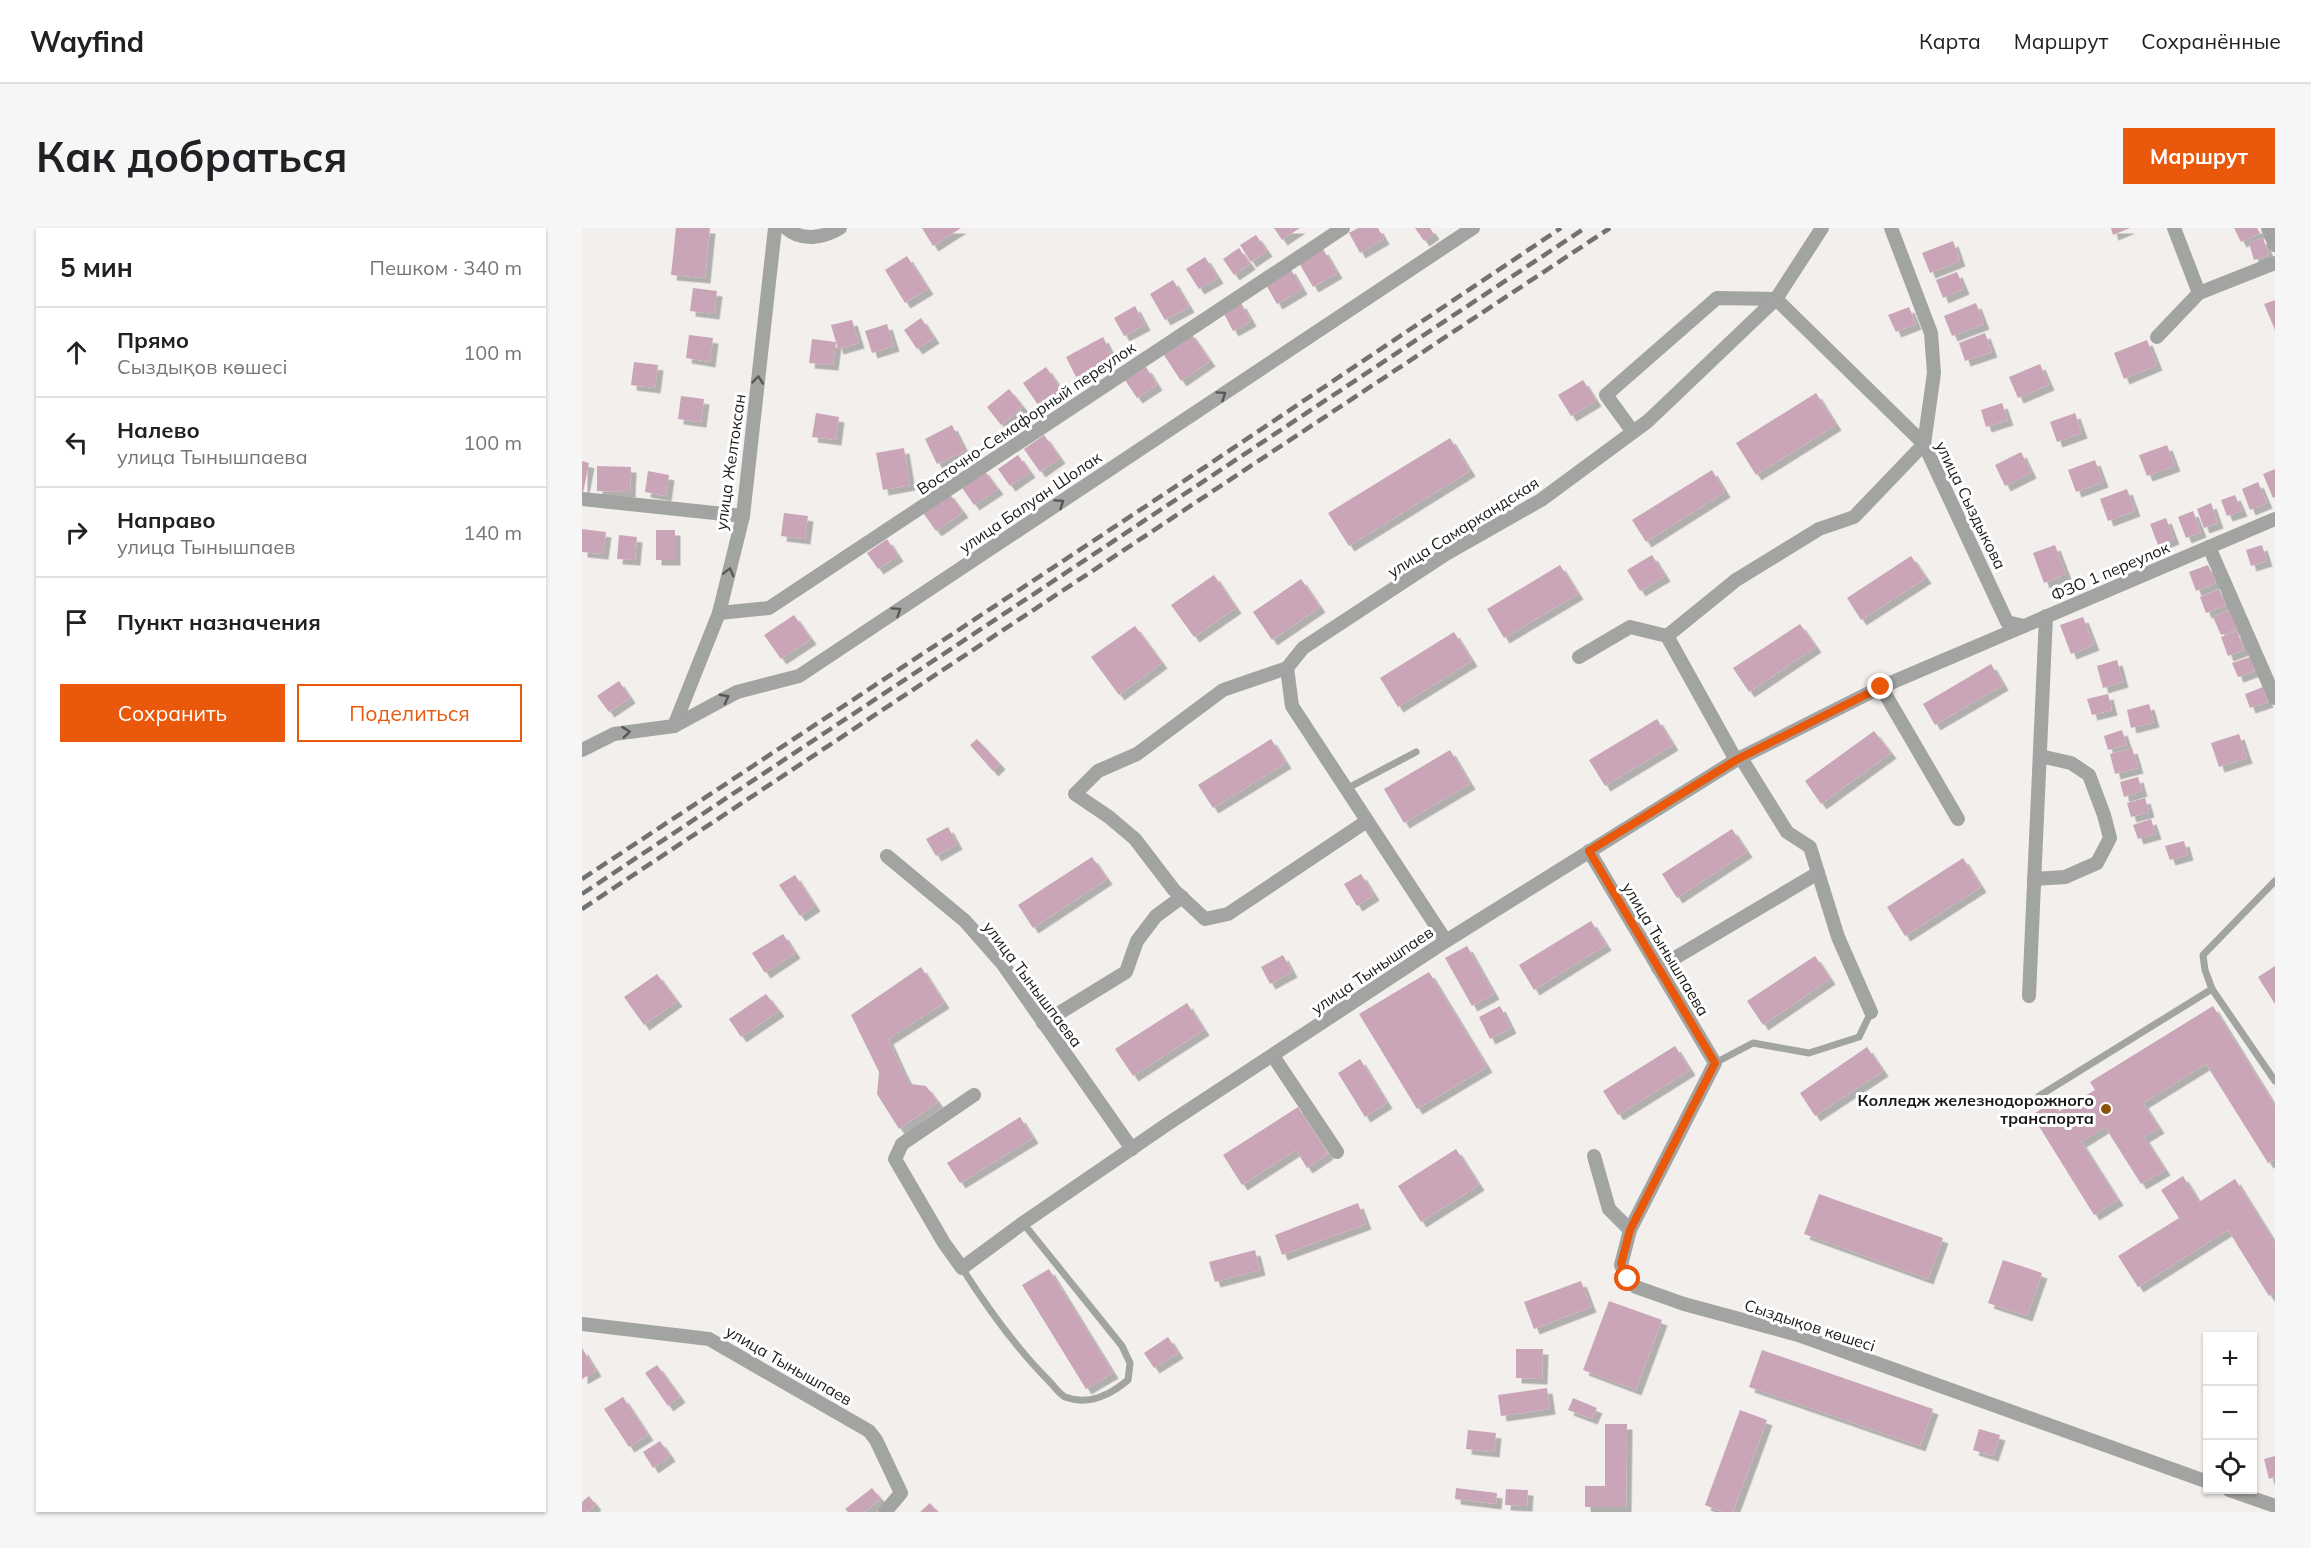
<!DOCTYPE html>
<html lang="ru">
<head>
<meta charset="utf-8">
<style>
  body { margin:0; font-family:Mulish,sans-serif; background:#f6f6f6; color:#202124 }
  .controls { position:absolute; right:18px; bottom:18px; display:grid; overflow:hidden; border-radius:0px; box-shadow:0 2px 4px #0004 }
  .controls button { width:54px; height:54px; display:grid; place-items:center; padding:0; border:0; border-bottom:2px solid #e0e0e0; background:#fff; color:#202124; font:30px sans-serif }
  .stop { position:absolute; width:18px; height:18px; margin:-14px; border:4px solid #ea580c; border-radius:50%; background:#fff }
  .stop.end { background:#ea580c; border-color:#fff; box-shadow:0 2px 6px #0008 }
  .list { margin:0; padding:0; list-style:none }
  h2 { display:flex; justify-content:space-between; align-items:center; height:78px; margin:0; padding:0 24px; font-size:26px }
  h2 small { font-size:20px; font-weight:400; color:#757577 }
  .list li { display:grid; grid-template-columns:39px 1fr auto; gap:18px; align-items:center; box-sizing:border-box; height:90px; padding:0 24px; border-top:2px solid #e0e0e0 }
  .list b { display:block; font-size:22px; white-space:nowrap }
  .list p { margin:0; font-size:20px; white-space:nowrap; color:#757577 }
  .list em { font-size:20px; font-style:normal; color:#757577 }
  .actions { display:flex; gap:12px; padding:18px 24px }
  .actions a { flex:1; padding:14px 0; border:2px solid #ea580c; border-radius:0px; text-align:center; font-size:21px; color:#ea580c }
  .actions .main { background:#ea580c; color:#fff }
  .icon { flex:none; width:33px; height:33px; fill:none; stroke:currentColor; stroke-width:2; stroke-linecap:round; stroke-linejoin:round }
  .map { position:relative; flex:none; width:1693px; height:1284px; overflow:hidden; border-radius:0px }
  header { display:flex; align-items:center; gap:36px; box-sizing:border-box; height:84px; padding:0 30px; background:#fff; border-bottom:2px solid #e0e0e0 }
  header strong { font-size:28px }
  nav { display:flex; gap:33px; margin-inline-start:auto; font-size:21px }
  .intro { display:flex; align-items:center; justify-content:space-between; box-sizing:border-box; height:144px; padding:0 36px }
  h1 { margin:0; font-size:42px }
  .button { padding:15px 27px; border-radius:0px; background:#ea580c; color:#fff; font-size:21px; font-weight:700 }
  main { display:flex; gap:36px; padding:0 36px }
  aside { flex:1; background:#fff; border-radius:0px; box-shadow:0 2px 4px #0004 }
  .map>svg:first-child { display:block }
  .building { fill:#caa5b7; filter:url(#shadow) }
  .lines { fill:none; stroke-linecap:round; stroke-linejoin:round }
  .lane { stroke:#a2a4a2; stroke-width:7 }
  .street { stroke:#a2a4a2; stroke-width:14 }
  .rail { stroke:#737170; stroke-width:4.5; stroke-dasharray:12 6; stroke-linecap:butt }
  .oneway { stroke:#575856 }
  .route { stroke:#ea580c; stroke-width:8 }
  .poi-dot { fill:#8c520b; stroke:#fff; stroke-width:2 }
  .labels { text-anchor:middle; stroke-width:6; stroke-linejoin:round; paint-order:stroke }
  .street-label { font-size:16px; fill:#1a1918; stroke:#fff }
  .poi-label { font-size:16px; font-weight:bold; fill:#1a1918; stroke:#fff; text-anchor:end }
</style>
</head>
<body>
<header>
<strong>Wayfind</strong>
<nav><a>Карта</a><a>Маршрут</a><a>Сохранённые</a></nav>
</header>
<div class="intro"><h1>Как добраться</h1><a class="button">Маршрут</a></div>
<main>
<aside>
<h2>5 мин<small>Пешком · 340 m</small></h2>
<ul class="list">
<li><svg class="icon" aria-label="ahead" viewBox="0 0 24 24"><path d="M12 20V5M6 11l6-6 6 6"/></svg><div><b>Прямо</b><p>Сыздықов көшесі</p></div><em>100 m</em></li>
<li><svg class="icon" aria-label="left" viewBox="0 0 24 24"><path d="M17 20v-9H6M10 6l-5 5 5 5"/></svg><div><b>Налево</b><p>улица Тынышпаева</p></div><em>100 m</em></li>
<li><svg class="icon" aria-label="right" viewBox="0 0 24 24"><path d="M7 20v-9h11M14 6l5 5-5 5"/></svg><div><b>Направо</b><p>улица Тынышпаев</p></div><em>140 m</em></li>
<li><svg class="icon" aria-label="arrive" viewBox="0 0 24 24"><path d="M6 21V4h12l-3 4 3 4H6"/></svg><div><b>Пункт назначения</b></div></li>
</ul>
<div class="actions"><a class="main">Сохранить</a><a>Поделиться</a></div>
</aside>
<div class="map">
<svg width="1693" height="1284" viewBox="0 0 1693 1284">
  <defs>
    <filter id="shadow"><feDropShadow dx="5.5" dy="5.5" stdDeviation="0" flood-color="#0004"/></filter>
  </defs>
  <rect width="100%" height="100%" fill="#f2efec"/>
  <g class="building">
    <polygon points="94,0 128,0 123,50 89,47"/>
    <polygon points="340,0 379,0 351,18"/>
    <polygon points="692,0 718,0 700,12"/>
    <polygon points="776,0 796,0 802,11 778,25 767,5"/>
    <polygon points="833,0 848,0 852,6 842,13"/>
    <polygon points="1529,0 1548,0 1531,7"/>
    <polygon points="1652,0 1675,0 1678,5 1659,14"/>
    <polygon points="674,7 685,23 669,34 658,17"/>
    <polygon points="1681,10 1687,27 1672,32 1667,15"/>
    <polygon points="1371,13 1378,33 1348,45 1340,25"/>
    <polygon points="657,20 668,36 652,47 641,31"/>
    <polygon points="741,21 755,45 731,59 717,35"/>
    <polygon points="325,28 346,61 323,75 303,42"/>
    <polygon points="623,29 636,50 617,61 604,41"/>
    <polygon points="708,40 720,61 695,76 683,55"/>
    <polygon points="1375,44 1382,61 1361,70 1354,52"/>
    <polygon points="591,52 607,79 583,92 568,66"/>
    <polygon points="111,60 135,63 132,86 108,83"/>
    <polygon points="1693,72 1693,102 1682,76"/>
    <polygon points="659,75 669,93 651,103 641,84"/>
    <polygon points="1394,75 1402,96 1370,108 1362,88"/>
    <polygon points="553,78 563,97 542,108 532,90"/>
    <polygon points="1327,79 1334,96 1314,104 1306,87"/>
    <polygon points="339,90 352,110 335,121 322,102"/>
    <polygon points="270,92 277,115 256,121 249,97"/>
    <polygon points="305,96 312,118 290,125 283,103"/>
    <polygon points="608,104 628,133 599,153 580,124"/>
    <polygon points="1403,105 1410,124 1383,133 1377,115"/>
    <polygon points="107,107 131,110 128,134 104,130"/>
    <polygon points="521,109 531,129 494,149 484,129"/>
    <polygon points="230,111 254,114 251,137 227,135"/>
    <polygon points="1565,112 1575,137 1542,151 1532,125"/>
    <polygon points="52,134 76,137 73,160 49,157"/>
    <polygon points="1458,136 1467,157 1436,170 1427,149"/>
    <polygon points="464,139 479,161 456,177 441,155"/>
    <polygon points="564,139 575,157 555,170 543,152"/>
    <polygon points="1001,152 1014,173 989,188 976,167"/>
    <polygon points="427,161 441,179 419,197 405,179"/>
    <polygon points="1234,165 1254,197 1174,247 1154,215"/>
    <polygon points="99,168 122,171 119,194 96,191"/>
    <polygon points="1420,175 1426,192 1404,199 1399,182"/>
    <polygon points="234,185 257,189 254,212 230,209"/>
    <polygon points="1493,185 1500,205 1475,214 1468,194"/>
    <polygon points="370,197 383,223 355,236 343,211"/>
    <polygon points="462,207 478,230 458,244 442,221"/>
    <polygon points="868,210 888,243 767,318 746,285"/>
    <polygon points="1585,217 1593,238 1565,248 1557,227"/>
    <polygon points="322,220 328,257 301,262 294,225"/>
    <polygon points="1439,224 1449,245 1423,258 1413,237"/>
    <polygon points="436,227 448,244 428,258 416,241"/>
    <polygon points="1513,232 1521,254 1494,264 1486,242"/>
    <polygon points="0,233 7,235 1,265 0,265"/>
    <polygon points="15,238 49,239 48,264 15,263"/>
    <polygon points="401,241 416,261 392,277 378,257"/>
    <polygon points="1693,241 1693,269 1691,270 1681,246"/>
    <polygon points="1130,242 1143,264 1064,314 1050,292"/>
    <polygon points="66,243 87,247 84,268 63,264"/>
    <polygon points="1676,254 1685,275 1668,282 1660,261"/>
    <polygon points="1545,261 1553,283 1526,293 1518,271"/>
    <polygon points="366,264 381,284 354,303 339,282"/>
    <polygon points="1653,267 1660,283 1645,288 1639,272"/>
    <polygon points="1629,275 1636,295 1622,300 1615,281"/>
    <polygon points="1611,283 1619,304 1604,310 1596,289"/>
    <polygon points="202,285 226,288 223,311 199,308"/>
    <polygon points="1584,290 1592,311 1576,317 1568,296"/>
    <polygon points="0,301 24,304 21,326 0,324"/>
    <rect x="74" y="302" width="19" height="30"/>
    <polygon points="37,307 55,309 53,332 35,331"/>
    <polygon points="305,311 316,328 296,341 285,325"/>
    <polygon points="1473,317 1484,346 1462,355 1451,325"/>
    <polygon points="1680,317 1685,333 1669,338 1664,322"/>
    <polygon points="1070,327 1083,348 1058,363 1045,342"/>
    <polygon points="1329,328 1344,350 1279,392 1265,370"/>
    <polygon points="978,337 996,366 922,410 905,381"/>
    <polygon points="1626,337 1634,355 1614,363 1607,344"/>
    <polygon points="632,347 654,380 612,409 589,377"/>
    <polygon points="719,351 738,379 690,412 671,384"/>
    <polygon points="1637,361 1644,377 1624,385 1618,369"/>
    <polygon points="1648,382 1655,401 1639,407 1631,389"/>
    <polygon points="212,387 229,411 199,431 182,407"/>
    <polygon points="1501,389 1512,417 1489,426 1478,397"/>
    <polygon points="1218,396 1234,419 1167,464 1151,440"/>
    <polygon points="553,398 580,435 537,467 509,429"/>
    <polygon points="1655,403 1662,422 1646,428 1639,409"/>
    <polygon points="872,404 890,433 816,479 798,450"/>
    <polygon points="1668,429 1673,443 1656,449 1650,435"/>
    <polygon points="1535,432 1541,454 1521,460 1515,438"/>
    <polygon points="1409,436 1421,457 1353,497 1341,476"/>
    <polygon points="37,453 48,470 27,484 15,468"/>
    <polygon points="1681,459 1686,474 1668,480 1663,466"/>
    <polygon points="1526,466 1530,482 1510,487 1505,471"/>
    <polygon points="1567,476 1572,494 1549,500 1545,482"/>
    <polygon points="1075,491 1091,517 1023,558 1007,532"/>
    <polygon points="1540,502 1545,517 1526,522 1522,508"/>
    <polygon points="1292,503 1309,525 1239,576 1223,553"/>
    <polygon points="1657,506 1665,530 1637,539 1629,515"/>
    <polygon points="395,511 418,536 411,543 388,517"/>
    <polygon points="689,511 704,535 631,580 616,557"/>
    <polygon points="1550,520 1556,540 1533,546 1528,526"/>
    <polygon points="868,522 888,556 822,595 802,561"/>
    <polygon points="1556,549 1560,563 1542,569 1538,554"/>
    <polygon points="1563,570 1567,584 1549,589 1545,575"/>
    <polygon points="1569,591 1574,606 1556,611 1551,597"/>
    <polygon points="366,599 375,616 354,628 344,611"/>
    <polygon points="1150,601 1165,624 1095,670 1080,646"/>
    <polygon points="1602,613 1606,627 1588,632 1583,618"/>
    <polygon points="510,629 525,651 451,700 436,677"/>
    <polygon points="1381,630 1399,659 1323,708 1305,679"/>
    <polygon points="779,646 792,667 775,678 762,656"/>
    <polygon points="213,647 233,678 218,688 197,657"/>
    <polygon points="1009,693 1024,717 952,762 937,737"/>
    <polygon points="201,706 213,725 183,745 170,725"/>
    <polygon points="885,718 912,766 890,778 863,730"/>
    <polygon points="701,727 710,744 688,756 679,739"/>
    <polygon points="1233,728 1248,751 1181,797 1165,773"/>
    <polygon points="1693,738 1693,776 1676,749"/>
    <polygon points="339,739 362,775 306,811 321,844 328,856 344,858 356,874 317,901 295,866 297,844 269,787"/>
    <polygon points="847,744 905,839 835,881 777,786"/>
    <polygon points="75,746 95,773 62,797 42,769"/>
    <polygon points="184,766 197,783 159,809 147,791"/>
    <polygon points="605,775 622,802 551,848 533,821"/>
    <polygon points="918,778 929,800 908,811 897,789"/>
    <polygon points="1631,778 1693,878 1693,931 1686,935 1624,836 1561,875 1577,900 1562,909 1583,942 1559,956 1523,899 1499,914 1536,972 1512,987 1450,887 1470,874 1476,884 1513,862 1508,854"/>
    <polygon points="1093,818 1108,842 1036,887 1021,863"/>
    <polygon points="1285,819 1301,843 1233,888 1218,865"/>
    <polygon points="778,831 805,875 783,889 756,845"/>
    <polygon points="716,879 746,926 725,940 714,922 660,957 641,927"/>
    <polygon points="438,889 451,910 378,955 365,935"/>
    <polygon points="874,921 897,957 839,994 816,958"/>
    <polygon points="1601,948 1617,974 1653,951 1693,1015 1693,1064 1687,1068 1646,1002 1556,1059 1536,1028 1597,990 1579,962"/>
    <polygon points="1237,966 1361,1010 1346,1051 1222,1006"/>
    <polygon points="776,975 784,996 700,1027 693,1007"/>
    <polygon points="673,1022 678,1042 633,1054 627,1034"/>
    <polygon points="1421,1032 1460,1045 1445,1088 1406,1075"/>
    <polygon points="467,1041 531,1145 504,1161 440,1057"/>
    <polygon points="999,1053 1009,1079 952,1101 942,1074"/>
    <polygon points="1027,1073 1080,1092 1054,1162 1001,1142"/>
    <polygon points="586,1109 596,1125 572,1140 562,1125"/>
    <polygon points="0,1120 14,1143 0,1151"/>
    <polygon points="934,1121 961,1121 960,1151 934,1150"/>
    <polygon points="1180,1122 1351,1181 1338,1218 1167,1159"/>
    <polygon points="75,1137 98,1169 86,1178 63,1145"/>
    <polygon points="965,1160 968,1181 919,1188 916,1167"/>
    <polygon points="41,1169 66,1207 47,1219 22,1181"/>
    <polygon points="991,1170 1015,1180 1010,1191 986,1182"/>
    <polygon points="1158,1182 1185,1192 1151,1284 1141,1284 1123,1277"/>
    <polygon points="1023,1196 1045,1196 1044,1279 1003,1279 1003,1258 1023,1258"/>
    <polygon points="1397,1201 1418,1207 1411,1228 1391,1222"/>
    <polygon points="886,1202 914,1205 912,1224 884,1221"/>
    <polygon points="78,1213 88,1228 71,1240 61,1224"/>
    <polygon points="1693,1228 1693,1249 1687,1251 1682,1231"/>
    <polygon points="290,1260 299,1271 282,1284 266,1284 263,1281"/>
    <polygon points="874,1260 915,1265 914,1276 873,1271"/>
    <polygon points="924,1261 946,1262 945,1278 923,1277"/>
    <polygon points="7,1268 14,1277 5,1284 0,1284 0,1274"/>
    <polygon points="348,1275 356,1284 338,1284"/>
  </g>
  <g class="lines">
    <g class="lane">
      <polyline points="764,561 834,524"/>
      <polyline points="1630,761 1693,853"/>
      <polyline points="1133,835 1171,815 1227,825 1277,809 1289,784"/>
      <polyline points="1457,868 1630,761 1623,742 1621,727 1693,653"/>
      <path d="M380,1040C406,1081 433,1119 467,1153C472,1158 477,1166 483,1169C507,1178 528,1167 546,1152L548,1135L540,1118L441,995"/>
    </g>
    <g class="street">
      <path d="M204,0C220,14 241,10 258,0"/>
      <polyline points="1592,0 1617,65"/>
      <polyline points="1686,0 1693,17"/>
      <polyline points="1575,109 1617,65 1693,35"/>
      <polyline points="1051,204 1024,167 1135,70 1194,71 1342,216 1425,394 1442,398"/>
      <polyline points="0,271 161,288"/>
      <polyline points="1627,319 1693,470"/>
      <polyline points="137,385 187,380 761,0"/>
      <polyline points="1085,408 1154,352 1237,301 1272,289 1342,216 1352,145 1349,105 1309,0"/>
      <polyline points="997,429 1048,399 1085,408 1154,532"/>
      <polyline points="705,440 710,478 864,713"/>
      <polyline points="1299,459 1376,591"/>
      <polyline points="92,498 137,385 161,288 193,0"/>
      <polyline points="0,522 32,506 92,498 155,464 217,448 891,0"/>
      <polyline points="1159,530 1205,604 1228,619 1256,709 1289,784"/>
      <polyline points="785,593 646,686 623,691 592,662 553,611 527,589 493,566 516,543 555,526 641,462 705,440 721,420 864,326 959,272 1066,193 1194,71 1240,0"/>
      <polyline points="1007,623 1133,835 1048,1002 1039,1037 1046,1051 1054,1059 1102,1076 1216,1107 1626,1254"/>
      <polyline points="305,628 383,693 420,735 550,921"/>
      <polyline points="1452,651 1483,649 1515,635 1528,610 1522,587 1507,547 1489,535 1458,528"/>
      <polyline points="1076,740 1236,645"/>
      <polyline points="1447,768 1464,388"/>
      <polyline points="461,795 544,744 555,713 574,688 600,669"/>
      <polyline points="691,828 755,924"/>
      <polyline points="392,867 320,916 313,931 362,1015 380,1040 441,995 587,895 864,713 1154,532 1299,459 1693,291"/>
      <polyline points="1012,928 1027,981 1048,1002"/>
      <polyline points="0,1096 127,1111 287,1203 294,1212 319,1265 303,1284"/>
      <polyline points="1647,1262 1693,1278"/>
    </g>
    <g class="rail">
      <polyline points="0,651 620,241 979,0"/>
      <polyline points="0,666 1003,0"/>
      <polyline points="0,681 1028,0"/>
    </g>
  </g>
  <defs><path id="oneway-chevron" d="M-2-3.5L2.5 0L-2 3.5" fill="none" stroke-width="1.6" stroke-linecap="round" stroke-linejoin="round" transform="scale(1.5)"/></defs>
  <g class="oneway">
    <use href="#oneway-chevron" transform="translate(176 152) rotate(-84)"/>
    <use href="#oneway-chevron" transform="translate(640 167) rotate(-34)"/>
    <use href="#oneway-chevron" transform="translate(478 275) rotate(-34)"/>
    <use href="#oneway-chevron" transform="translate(147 344) rotate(-76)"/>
    <use href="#oneway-chevron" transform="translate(315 383) rotate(-34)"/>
    <use href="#oneway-chevron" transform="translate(143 470) rotate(-28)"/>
    <use href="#oneway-chevron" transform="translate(44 504) rotate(-7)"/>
  </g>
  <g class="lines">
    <polyline class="route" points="1046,1051 1039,1036 1048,1002 1133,835 1007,623 1154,532 1299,459"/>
  </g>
  <circle class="poi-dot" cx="1524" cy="881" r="6"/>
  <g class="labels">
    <g class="street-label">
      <text transform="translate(444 190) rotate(-34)" y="6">Восточно-Семафорный переулок</text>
      <text transform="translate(148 234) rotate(-82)" y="6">улица Желтоксан</text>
      <text transform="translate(448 274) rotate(-34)" y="6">улица Балуан Шолак</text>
      <text transform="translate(1389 277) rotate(64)" y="6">улица Сыздыкова</text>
      <text transform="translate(881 299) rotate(-32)" y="6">улица Самаркандская</text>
      <text transform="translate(1528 343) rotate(-23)" y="6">ФЗО 1 переулок</text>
      <text transform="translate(1084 721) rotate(59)" y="6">улица Тынышпаева</text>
      <text transform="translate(790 742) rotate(-34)" y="6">улица Тынышпаев</text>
      <text transform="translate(451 756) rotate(53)" y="6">улица Тынышпаева</text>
      <text transform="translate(1228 1097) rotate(18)" y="6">Сыздықов көшесі</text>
      <text transform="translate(207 1137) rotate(30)" y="6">улица Тынышпаев</text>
    </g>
    <g class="poi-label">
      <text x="1512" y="878">Колледж железнодорожного<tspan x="1512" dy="18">транспорта</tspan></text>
    </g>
  </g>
</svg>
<div class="controls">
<button>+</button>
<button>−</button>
<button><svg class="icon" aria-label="locate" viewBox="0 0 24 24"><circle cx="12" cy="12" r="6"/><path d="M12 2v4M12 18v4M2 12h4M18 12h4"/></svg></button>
</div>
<div class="stop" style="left:1046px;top:1051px"></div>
<div class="stop end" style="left:1299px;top:459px"></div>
</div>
</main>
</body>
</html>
